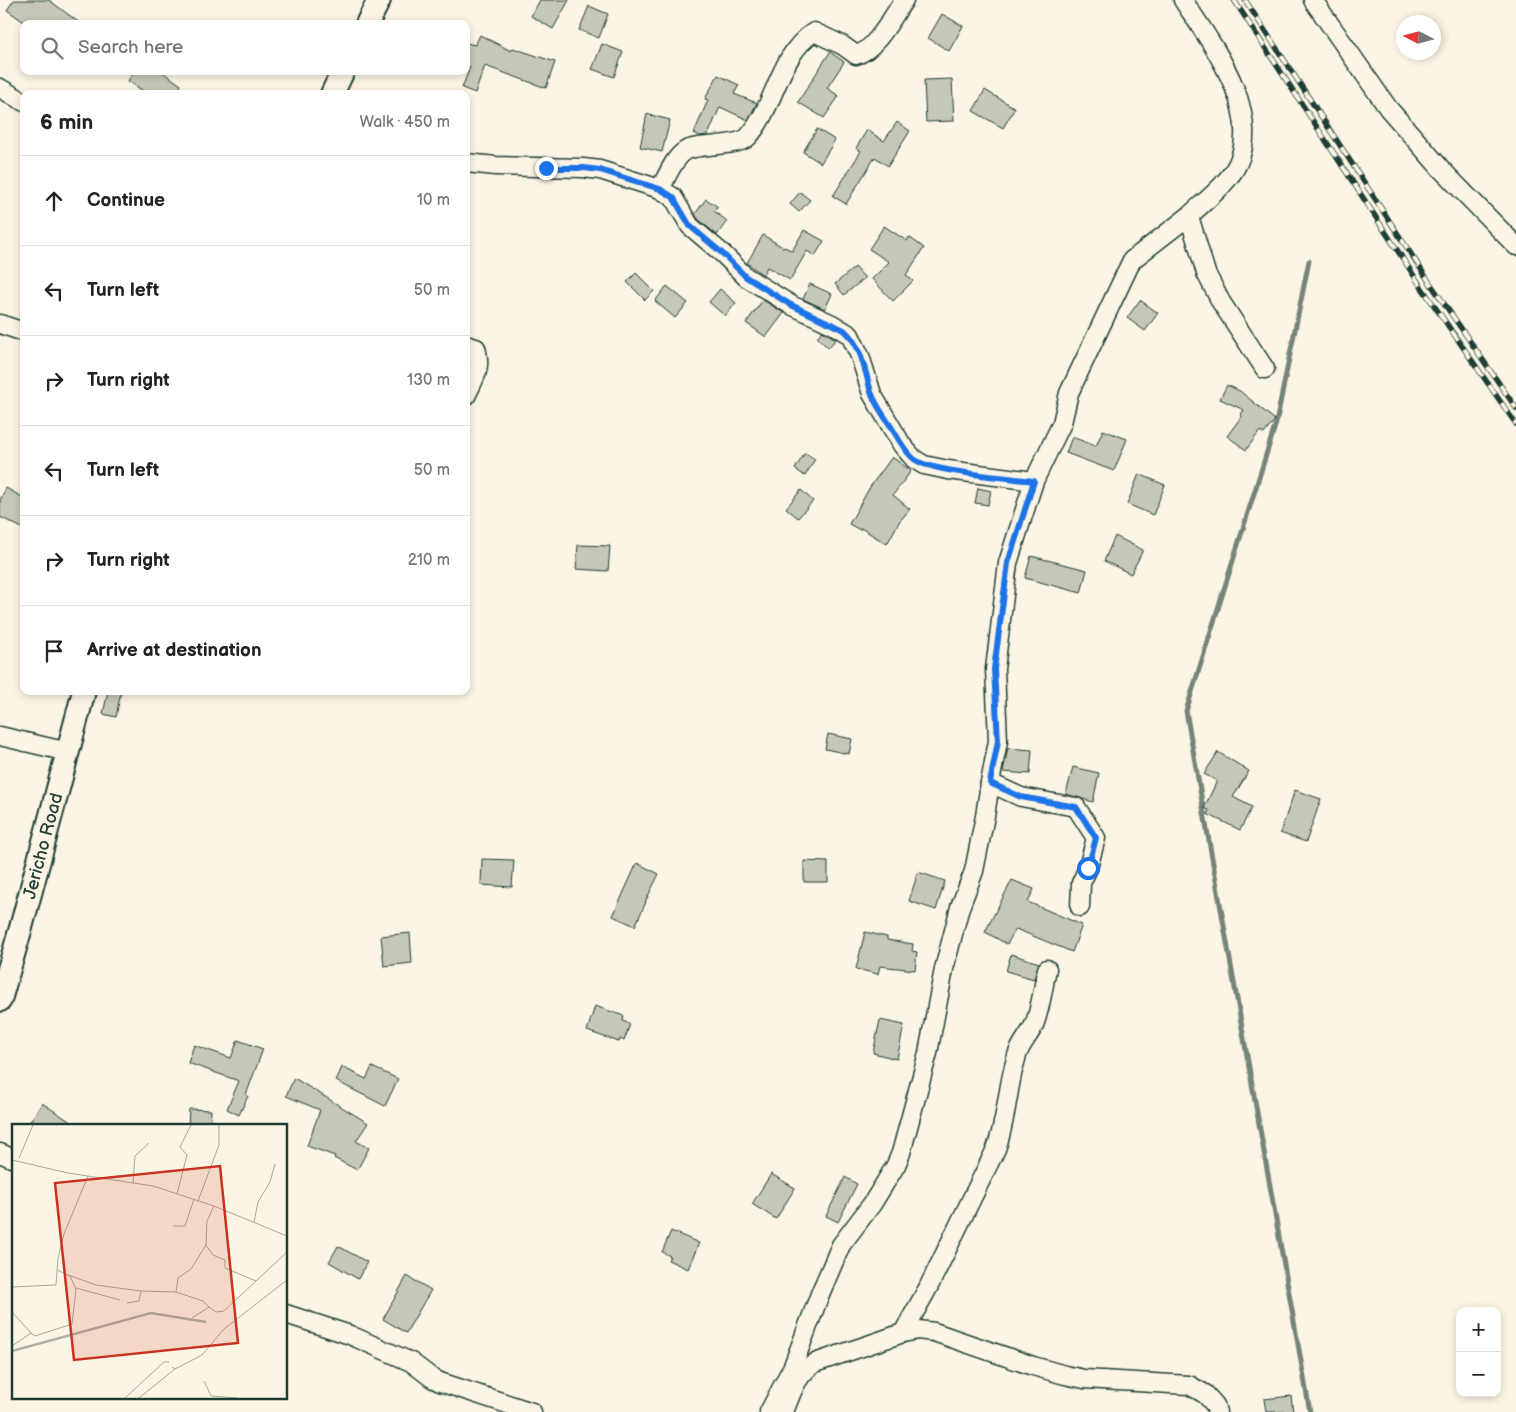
<!DOCTYPE html>
<html lang="en">
<head>
<meta charset="utf-8">
<style>
  body { margin:0; font-family:"Balsamiq Sans",sans-serif; background:#f6f6f6; color:#222 }
  .controls { position:absolute; right:15px; bottom:15px; display:grid; overflow:hidden; border-radius:10px; box-shadow:0 2px 8px #0003 }
  .controls button { width:45px; height:45px; display:grid; place-items:center; padding:0; border:0; border-bottom:1px solid #e0e0e0; background:#fff; color:#222; font:25px sans-serif }
  .compass { position:absolute; left:1396px; top:15px; width:45px; height:45px; border-radius:50%; background:#fff; box-shadow:0 2px 8px #0003; rotate:276deg }
  .stop { position:absolute; width:15px; height:15px; margin:-11px; border:4px solid #1a73e8; border-radius:50%; background:#fff }
  .stop.end { background:#1a73e8; border-color:#fff; box-shadow:0 1px 5px #0008 }
  .list { margin:0; padding:0; list-style:none }
  h2 { display:flex; justify-content:space-between; align-items:center; height:65px; margin:0; padding:0 20px; font-size:21px }
  h2 small { font-size:16px; font-weight:400; color:#767676 }
  .list li { display:grid; grid-template-columns:32px 1fr auto; gap:15px; align-items:center; box-sizing:border-box; height:90px; padding:0 20px; border-top:1px solid #e0e0e0 }
  .list b { display:block; font-size:19px; white-space:nowrap }
  .list em { font-size:16px; font-style:normal; color:#767676 }
  .icon { flex:none; width:28px; height:28px; fill:none; stroke:currentColor; stroke-width:2; stroke-linecap:round; stroke-linejoin:round }
  .map { position:relative; flex:none; width:1516px; height:1412px; overflow:hidden }
  .search { position:absolute; background:#fff; box-shadow:0 2px 8px #0003; left:20px; top:20px; width:450px; height:55px; display:flex; align-items:center; gap:12px; box-sizing:border-box; padding:0 18px; border-radius:10px; color:#767676; font-size:19px }
  .panel { position:absolute; background:#fff; box-shadow:0 2px 8px #0003; left:20px; top:90px; width:450px; height:605px; border-radius:10px }
  .map>svg:first-child { display:block }
  .lines { fill:none; stroke-linecap:round; stroke-linejoin:round }
  .stream { stroke:#758479; stroke-width:5 }
  .building { fill:#c5c7b9; stroke:#1f3d34 }
  .minor-casing { stroke:#1f3d34; stroke-width:21 }
  .tertiary-casing { stroke:#1f3d34; stroke-width:26 }
  .minor { stroke:#fcf5e5; stroke-width:18 }
  .tertiary { stroke:#fcf5e5; stroke-width:22 }
  .rail-casing { stroke:#1f3d34; stroke-width:5.5 }
  .rail { stroke:#fcf5e5; stroke-width:4; stroke-dasharray:11; stroke-linecap:butt }
  .route { stroke:#1a73e8; stroke-width:6 }
  .labels { text-anchor:middle; stroke-width:5; stroke-linejoin:round; paint-order:stroke }
  .street-label { font-size:18px; fill:#1f3d34; stroke:#fcf5e5 }
  .inset-river { fill:none; stroke:#aeb3a7; stroke-width:2.5 }
  .inset-road { fill:none; stroke:#a4ab9e; stroke-width:1 }
  .view { fill:#c8321e; fill-opacity:0.15; stroke:#c8321e; stroke-width:2.5 }
  .inset-edge { fill:none; stroke:#1f3d34; stroke-width:2.5 }
</style>
</head>
<body>
<div class="map">
<svg width="1516" height="1412" viewBox="0 0 1516 1412">
  <rect width="100%" height="100%" fill="#fcf5e5"/>
  <filter id="ink" filterUnits="userSpaceOnUse"><feTurbulence type="fractalNoise" baseFrequency=".02" numOctaves="2"/><feDisplacementMap in="SourceGraphic" scale="10" xChannelSelector="R" yChannelSelector="G"/><feConvolveMatrix kernelMatrix="1 2 1 2 8 2 1 2 1" color-interpolation-filters="sRGB"/></filter>
  <g filter="url(#ink)">
    <g class="lines">
      <polyline class="stream" points="1309,261 1276,423 1186,711 1310,1412"/>
    </g>
    <g class="building">
      <polygon points="14,0 49,0 81,24 27,24 7,10"/>
      <polygon points="540,0 569,0 553,29 531,16"/>
      <polygon points="589,6 608,14 599,38 579,30"/>
      <polygon points="942,14 963,26 949,51 928,38"/>
      <polygon points="480,35 511,51 513,48 555,62 546,88 485,66 475,93 462,88 470,67 466,65 466,43 475,45"/>
      <polygon points="602,44 623,52 614,77 592,69"/>
      <polygon points="830,52 844,62 827,88 839,96 824,118 798,102"/>
      <polygon points="134,71 161,71 181,85 176,94 148,94 128,81"/>
      <polygon points="718,75 739,85 734,94 757,103 748,120 720,107 708,135 700,136 694,133 708,100 705,99"/>
      <polygon points="952,79 954,121 926,122 924,80"/>
      <polygon points="985,90 1015,108 1003,128 973,111"/>
      <polygon points="647,114 670,120 662,152 640,147"/>
      <polygon points="897,122 910,131 888,166 875,157 846,204 833,196 861,151 856,148 867,130 884,141"/>
      <polygon points="817,129 835,140 821,163 803,152"/>
      <polygon points="800,192 810,200 799,212 790,204"/>
      <polygon points="706,199 718,207 714,211 727,221 717,235 698,219 695,214"/>
      <polygon points="884,226 907,241 909,237 924,248 906,275 913,281 893,301 872,279 889,262 869,249"/>
      <polygon points="804,230 824,241 815,256 807,251 790,280 767,267 763,275 747,263 763,235 784,248 785,247 792,251"/>
      <polygon points="855,267 865,278 844,295 835,284"/>
      <polygon points="636,273 654,291 645,300 627,282"/>
      <polygon points="810,284 832,294 825,309 803,299"/>
      <polygon points="667,286 688,303 675,318 655,301"/>
      <polygon points="720,289 736,303 725,316 709,302"/>
      <polygon points="763,300 784,313 766,337 746,323"/>
      <polygon points="1140,300 1158,313 1145,331 1127,318"/>
      <polygon points="822,331 836,339 828,348 817,337"/>
      <polygon points="1227,385 1240,391 1275,420 1264,434 1260,431 1246,450 1227,436 1242,416 1240,415 1244,410 1220,399"/>
      <polygon points="1103,430 1127,439 1114,471 1066,453 1072,437 1096,446"/>
      <polygon points="805,453 815,459 805,476 795,469"/>
      <polygon points="892,457 911,471 893,495 910,509 899,522 887,544 861,528 860,530 849,524 870,487"/>
      <polygon points="1139,474 1165,485 1153,515 1127,504"/>
      <polygon points="6,488 24,498 24,529 0,517 0,500"/>
      <polygon points="978,488 991,491 988,505 975,503"/>
      <polygon points="801,490 813,501 798,518 786,508"/>
      <polygon points="1115,536 1143,550 1131,574 1104,561"/>
      <polygon points="578,545 610,546 608,571 576,569"/>
      <polygon points="1031,556 1087,570 1081,593 1025,578"/>
      <polygon points="108,691 121,691 116,717 103,714"/>
      <polygon points="828,734 852,739 849,754 825,749"/>
      <polygon points="1008,748 1032,750 1030,774 1003,772"/>
      <polygon points="1218,752 1249,771 1233,797 1252,807 1240,830 1207,814 1209,810 1204,808 1217,781 1204,774"/>
      <polygon points="1073,767 1099,773 1093,802 1066,794"/>
      <polygon points="1295,790 1321,799 1306,842 1280,833"/>
      <polygon points="482,859 514,860 512,887 481,885"/>
      <polygon points="804,861 828,862 828,882 804,882"/>
      <polygon points="637,863 659,874 645,902 646,902 635,926 613,916"/>
      <polygon points="918,872 945,881 936,910 909,901"/>
      <polygon points="1012,880 1034,889 1028,902 1082,925 1072,952 1016,929 1007,944 985,932"/>
      <polygon points="865,932 887,937 887,940 913,944 912,951 917,952 915,970 880,966 878,974 856,969"/>
      <polygon points="410,933 412,963 384,966 381,936"/>
      <polygon points="1011,954 1039,963 1034,979 1006,971"/>
      <polygon points="595,1006 624,1016 623,1021 630,1024 624,1041 620,1039 619,1042 587,1031"/>
      <polygon points="880,1020 904,1025 897,1059 873,1053"/>
      <polygon points="238,1040 263,1049 246,1095 248,1096 239,1115 227,1109 239,1081 188,1063 194,1045 231,1058"/>
      <polygon points="342,1067 366,1079 372,1067 398,1079 385,1106 336,1081"/>
      <polygon points="294,1078 368,1123 356,1141 369,1148 357,1170 334,1158 335,1156 307,1146 320,1110 286,1096"/>
      <polygon points="42,1103 77,1126 27,1126"/>
      <polygon points="189,1109 211,1110 210,1126 188,1126"/>
      <polygon points="771,1174 795,1188 776,1219 752,1204"/>
      <polygon points="845,1177 857,1184 838,1222 826,1216"/>
      <polygon points="671,1231 699,1243 688,1269 668,1260 670,1256 662,1252"/>
      <polygon points="338,1246 367,1262 358,1279 329,1262"/>
      <polygon points="407,1276 431,1290 406,1333 383,1319"/>
      <polygon points="1291,1396 1293,1412 1266,1412 1264,1399"/>
    </g>
    <g class="lines">
      <defs>
        <g id="minor">
          <path d="M1183,0C1211,43 1262,109 1238,163C1228,184 1206,200 1189,216"/>
          <polyline points="1313,0 1388,108 1442,170 1516,246"/>
          <polyline points="0,88 24,102"/>
          <polyline points="466,163 496,166 583,168 600,170 660,189 673,197 690,226 723,254 746,277 791,305 832,324 850,335 860,356 872,394 902,445 914,459 924,465 948,470 1034,481"/>
          <path d="M660,189C667,177 673,159 685,151C698,143 736,148 748,137C776,106 778,55 814,32L842,45L856,55C875,51 893,16 904,0"/>
          <polyline points="0,324 24,332"/>
          <path d="M466,345L476,348C482,369 475,377 466,396"/>
          <polyline points="0,736 68,752"/>
          <polyline points="1080,907 1081,883 1088,868 1096,838 1076,807 1021,797 990,783 998,741 995,669 1008,563 1034,481 1062,423 1069,393 1132,260 1189,216 1206,273 1221,302 1265,369"/>
          <polyline points="0,1153 14,1159"/>
          <polyline points="286,1314 350,1335 411,1362 432,1378 440,1382 532,1412"/>
          <path d="M903,1333L928,1288L996,1149C1007,1119 1007,1088 1016,1059C1019,1045 1028,1038 1034,1025C1041,1008 1043,987 1047,969"/>
          <polyline points="769,1412 793,1366 820,1294 841,1245 872,1204 896,1165 901,1153 928,1053 944,969 960,907 974,871 985,816 990,783"/>
          <path d="M784,1412C793,1390 795,1377 815,1363L903,1333L918,1330L934,1332L1033,1366L1065,1375L1084,1379L1189,1385L1205,1394L1215,1405L1217,1412"/>
        </g>
        <g id="tertiary">
          <polyline points="367,24 379,0"/>
          <polyline points="332,94 343,71"/>
          <path id="s1" d="M0,1000L22,924L84,691"/>
        </g>
      </defs>
      <use href="#minor" class="minor-casing"/>
      <use href="#tertiary" class="tertiary-casing"/>
      <use href="#minor" class="minor"/>
      <use href="#tertiary" class="tertiary"/>
      <defs>
        <g id="rail">
          <polyline points="1234,0 1422,288 1516,424"/>
          <polyline points="1245,0 1430,283 1516,408"/>
        </g>
      </defs>
      <use href="#rail" class="rail-casing"/>
      <use href="#rail" class="rail"/>
    </g>
  </g>
  <g class="lines" filter="url(#ink)">
    <path class="route" d="M546,168H584L600,170L660,189L673,197L690,226L723,254L746,277L791,305L844,330C861,344 865,371 871,392C875,403 883,415 890,425C897,436 904,451 914,459C930,472 1010,478 1034,481L1008,563L994,669L998,741L990,783L1021,797L1076,807L1096,838L1088,868"/>
  </g>
  <g class="labels">
    <g class="street-label">
      <text dy="6" stroke="none"><textPath href="#s1" startOffset="160">Jericho Road</textPath></text>
    </g>
  </g>
  <g transform="translate(12 1124)">
    <rect width="275" height="275" fill="#fcf5e5"/>
    <path class="inset-river" d="M0,227L139,189L194,198"/>
    <path class="inset-road" d="M7,34L21,1M0,36L56,49L141,62L202,82L275,112M121,59L123,32L137,19M165,70L175,31L168,23L179,1M186,77L207,21V1M242,98L246,78L258,58L263,40M161,102H173L182,75M194,121L201,131L213,136V144L244,157L275,128M56,151L84,161L129,167M0,163L44,161L46,134L52,110L76,52M64,164L108,176M164,168L166,154L179,145L194,121L195,97L202,82M115,179L127,177L129,167L164,168L191,177L197,183L180,194M197,183L204,188L212,187L244,157M0,188L19,209M0,222L19,209L23,212L60,200L64,165L58,152L45,146M160,243L163,245L190,231L212,205L275,156M192,257L199,272L226,274M113,274L152,238H157M127,274L163,245"/>
    <path class="view" d="M208,42L226,219L62,236L43,59Z"/>
    <rect width="275" height="275" class="inset-edge"/>
  </g>
</svg>
<div class="controls">
<button>+</button>
<button>−</button>
</div>
<svg class="compass" viewBox="-18 -18 36 36"><path d="M0-13l5 13h-10z" fill="#e53935"/><path d="M0 13l5-13h-10z" fill="#767676"/></svg>
<div class="stop" style="left:1088px;top:868px"></div>
<div class="stop end" style="left:546px;top:168px"></div>
<div class="search"><svg class="icon" aria-label="search" viewBox="0 0 24 24"><circle cx="10" cy="10" r="6"/><path d="M15 15l6 6"/></svg>Search here</div>
<section class="panel">
<h2>6 min<small>Walk · 450 m</small></h2>
<ul class="list">
<li><svg class="icon" aria-label="ahead" viewBox="0 0 24 24"><path d="M12 20V5M6 11l6-6 6 6"/></svg><div><b>Continue</b></div><em>10 m</em></li>
<li><svg class="icon" aria-label="left" viewBox="0 0 24 24"><path d="M17 20v-9H6M10 6l-5 5 5 5"/></svg><div><b>Turn left</b></div><em>50 m</em></li>
<li><svg class="icon" aria-label="right" viewBox="0 0 24 24"><path d="M7 20v-9h11M14 6l5 5-5 5"/></svg><div><b>Turn right</b></div><em>130 m</em></li>
<li><svg class="icon" aria-label="left" viewBox="0 0 24 24"><path d="M17 20v-9H6M10 6l-5 5 5 5"/></svg><div><b>Turn left</b></div><em>50 m</em></li>
<li><svg class="icon" aria-label="right" viewBox="0 0 24 24"><path d="M7 20v-9h11M14 6l5 5-5 5"/></svg><div><b>Turn right</b></div><em>210 m</em></li>
<li><svg class="icon" aria-label="arrive" viewBox="0 0 24 24"><path d="M6 21V4h12l-3 4 3 4H6"/></svg><div><b>Arrive at destination</b></div></li>
</ul>
</section>
</div>
</body>
</html>
